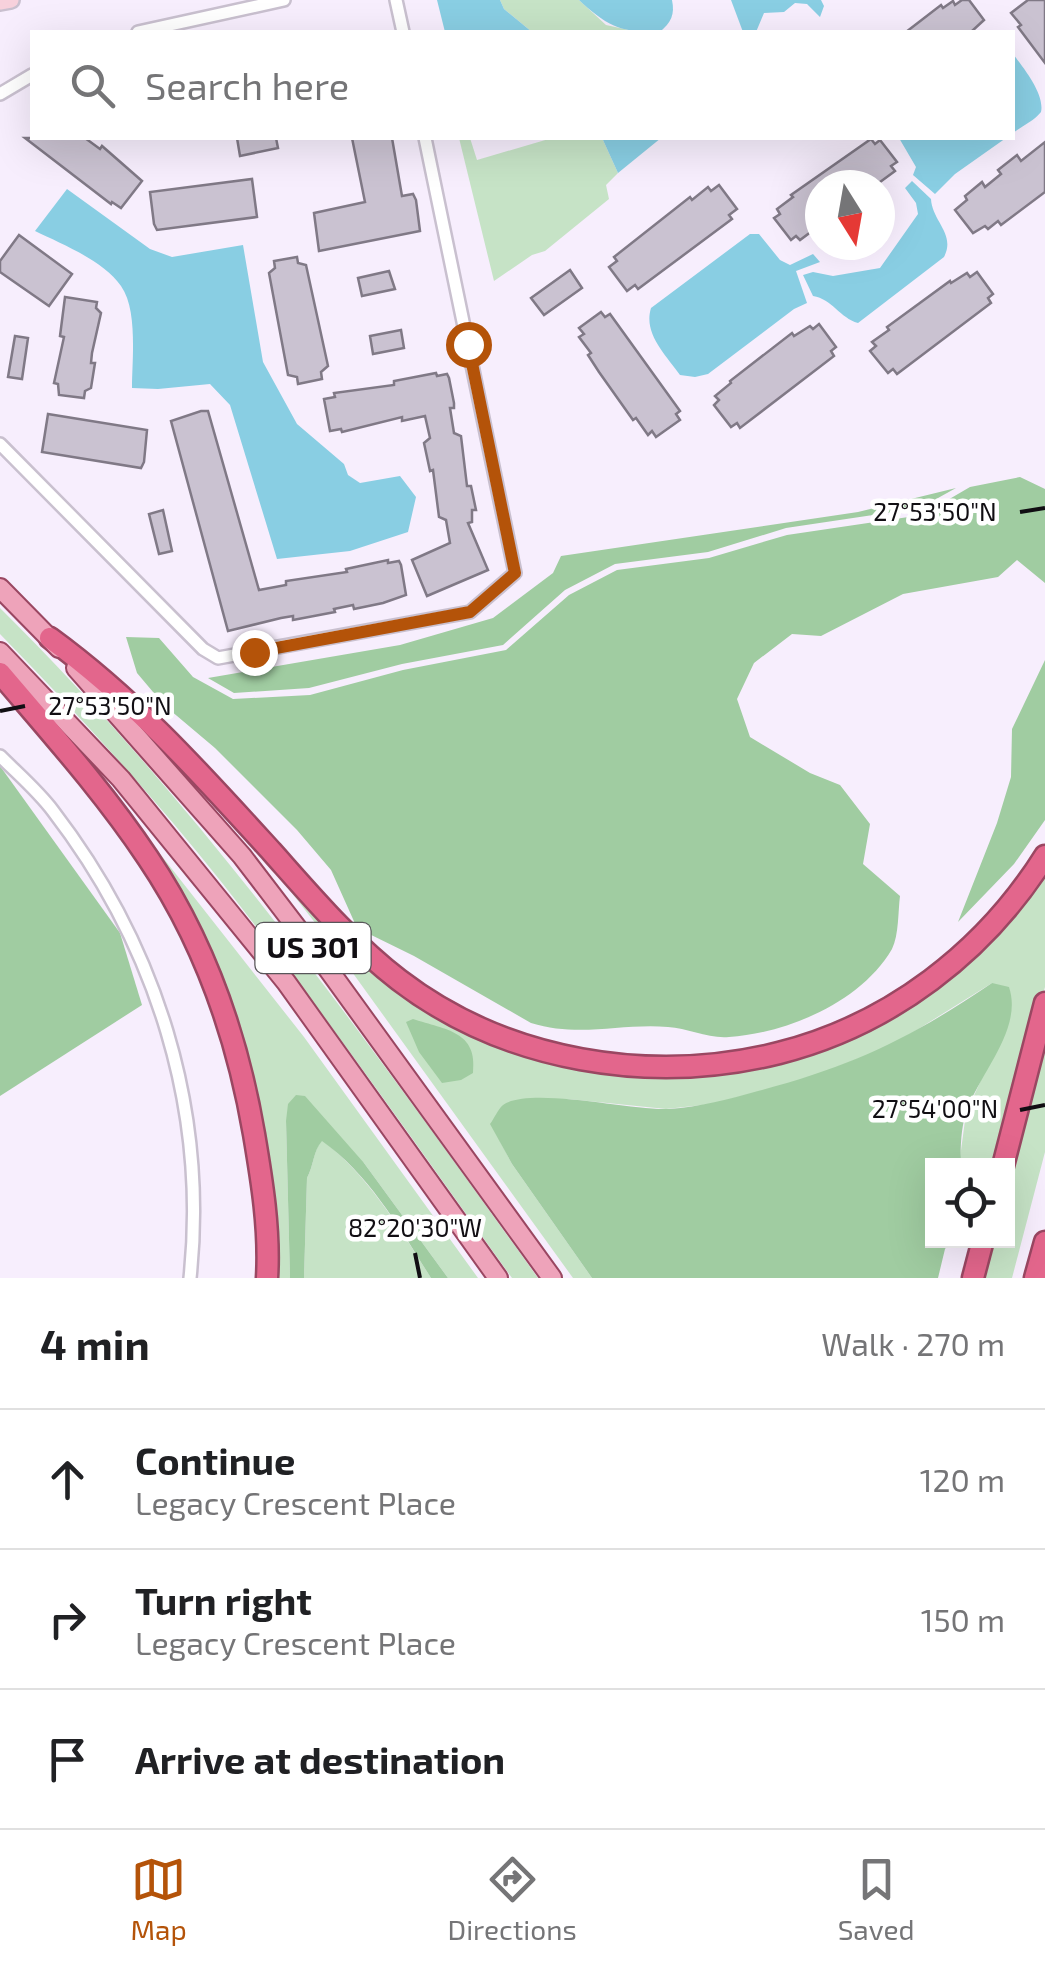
<!DOCTYPE html>
<html lang="en">
<head>
<meta charset="utf-8">
<style>
  body { margin:0; font-family:"Exo 2",sans-serif; background:#f6f6f6; color:#202124 }
  .controls { position:absolute; right:30px; bottom:30px; display:grid; overflow:hidden; border-radius:0px; box-shadow:0 10px 40px #0002 }
  .controls button { width:90px; height:90px; display:grid; place-items:center; padding:0; border:0; border-bottom:2px solid #e0e0e0; background:#fff; color:#202124; font:50px sans-serif }
  .compass { position:absolute; left:805px; top:170px; width:90px; height:90px; border-radius:50%; background:#fff; box-shadow:0 10px 40px #0002; rotate:169deg }
  .stop { position:absolute; width:30px; height:30px; margin:-22px; border:8px solid #b45309; border-radius:50%; background:#fff }
  .stop.end { background:#b45309; border-color:#fff; box-shadow:0 2px 10px #0008 }
  .list { margin:0; padding:0; list-style:none }
  h2 { display:flex; justify-content:space-between; align-items:center; height:130px; margin:0; padding:0 40px; font-size:42px }
  h2 small { font-size:32px; font-weight:400; color:#757577 }
  .list li { display:grid; grid-template-columns:65px 1fr auto; gap:30px; align-items:center; box-sizing:border-box; height:140px; padding:0 40px; border-top:2px solid #e0e0e0 }
  .list b { display:block; font-size:38px; white-space:nowrap }
  .list p { margin:0; font-size:32px; white-space:nowrap; color:#757577 }
  .list em { font-size:32px; font-style:normal; color:#757577 }
  .icon { flex:none; width:55px; height:55px; fill:none; stroke:currentColor; stroke-width:2; stroke-linecap:round; stroke-linejoin:round }
  .map { position:relative; flex:none; width:1045px; height:1278px; overflow:hidden }
  .search { position:absolute; background:#fff; box-shadow:0 10px 40px #0002; left:30px; right:30px; top:30px; height:110px; display:flex; align-items:center; gap:25px; box-sizing:border-box; padding:0 35px; border-radius:0px; color:#757577; font-size:38px }
  .sheet { height:550px; background:#fff }
  nav { display:flex; justify-content:space-around; align-items:center; box-sizing:border-box; height:140px; border-top:2px solid #e0e0e0; background:#fff; font-size:28px; color:#757577 }
  nav a { display:grid; justify-items:center; gap:5px }
  nav .on { color:#b45309 }
  .map>svg:first-child { display:block }
  .green { fill:#c6e3c6 }
  .forest { fill:#a0cca1 }
  .water { fill:#89cee3 }
  .building { fill:#cac2d1; stroke:#807986; stroke-width:2.5 }
  .lines { fill:none; stroke-linecap:round; stroke-linejoin:round }
  .minor-casing { stroke:#c9c0cf; stroke-width:16 }
  .secondary-casing { stroke:#c9c0cf; stroke-width:20 }
  .primary-casing { stroke:#9a4762; stroke-width:22 }
  .motorway-casing { stroke:#9a4762; stroke-width:25 }
  .minor { stroke:#fff; stroke-width:11 }
  .secondary { stroke:#f7d1dc; stroke-width:15 }
  .primary { stroke:#eea3ba; stroke-width:18 }
  .motorway { stroke:#e3668c; stroke-width:20 }
  .route { stroke:#b45309; stroke-width:12 }
  .ticks { fill:none; stroke:#110e13; stroke-width:4 }
  .labels { text-anchor:middle; stroke-width:9; stroke-linejoin:round; paint-order:stroke }
  .shield { fill:#fff; stroke:#58565a; stroke-width:2.5 }
  .shield-label { font-size:30px; font-weight:bold; fill:#110e13 }
  .ticks-label { font-size:25px; text-anchor:middle; fill:#110e13; stroke:#fff; stroke-width:9; stroke-linejoin:round; paint-order:stroke }
</style>
</head>
<body>
<div class="map">
<svg width="1045" height="1278" viewBox="0 0 1045 1278">
  <rect width="100%" height="100%" fill="#f7eefd"/>
  <g class="green">
    <polygon points="500,0 579,0 606,25 638,32 532,32 504,9"/>
    <polygon points="459,138 470,138 477,160 552,138 603,140 618,173 606,185 609,199 545,251 532,255 494,281"/>
    <path d="M0,608C205,811 370,1045 538,1278H512C417,1146 324,1012 223,884C154,797 78,714 0,634Z"/>
    <polygon points="146,836 304,1037 478,1278 448,1278 364,1163 286,1121 290,1278 274,1278 260,1120 142,838"/>
    <polygon points="259,851 450,1019 656,1074 881,1020 1045,868 1045,987 997,1165 961,1165 960,1158 966,1113 982,1078 992,983 891,1046 806,1079 712,1104 666,1109 568,1099 491,1124 512,1164 592,1278 573,1278 334,947"/>
    <polygon points="1045,1038 1045,1152 1012,1278 981,1278 991,1241 1008,1240 1008,1178"/>
    <path d="M322,1140C368,1175 401,1230 431,1278H304L307,1178C314,1165 313,1151 322,1140Z"/>
  </g>
  <g class="forest">
    <path d="M1020,477L1045,489V583L1017,560L998,577L903,594L821,636L792,634L754,663L737,699L750,737L810,773L840,785L870,824L863,864L900,896C898,911 899,935 892,949C861,1002 788,1033 729,1037C709,1039 688,1028 668,1027C621,1023 580,1038 531,1023L414,956L357,928L331,870L297,830L215,748L164,705L137,673L126,637L159,638L193,677L233,699L310,695L403,670L506,650L569,595L617,570L709,558L787,535L922,515L970,487Z"/>
    <polygon points="956,488 920,508 786,528 708,552 615,564 565,590 503,645 402,664 309,688 234,693 208,678 400,645 493,618 553,573 561,556 858,512"/>
    <polygon points="1045,660 1045,820 1014,864 958,922 997,823 1011,777 1012,729"/>
    <polygon points="0,766 120,933 142,1005 0,1096"/>
    <path d="M992,983L1009,987C1023,1029 981,1071 967,1110C961,1126 960,1149 961,1165L932,1166V1240L951,1241L945,1249L938,1278H592L512,1164L490,1124C494,1119 498,1109 503,1105C530,1086 632,1111 669,1109C700,1107 729,1099 758,1091C853,1066 911,1038 992,983Z"/>
    <path d="M413,1019C446,1030 478,1031 473,1073L461,1080L442,1083L419,1052L406,1022Z"/>
    <path d="M296,1095L305,1096L364,1163L448,1278H431C401,1230 369,1174 322,1141C313,1151 314,1165 307,1178L304,1278H290L286,1121L288,1104Z"/>
  </g>
  <g class="water">
    <polygon points="437,0 500,0 504,9 532,32 445,32"/>
    <path d="M579,0H672C675,15 671,22 660,32C621,33 607,26 579,0Z"/>
    <polygon points="731,0 821,0 824,6 820,17 807,4 795,3 784,12 764,13 756,32 743,32"/>
    <path d="M1013,54C1023,67 1045,94 1041,112C1035,120 1021,127 1013,133Z"/>
    <polygon points="590,138 661,138 618,173 603,140"/>
    <polygon points="899,138 1006,138 955,174 935,194 913,175 916,167"/>
    <path d="M912,181L931,199C932,221 956,234 944,257L858,323C840,318 832,299 813,296L803,275L813,272L833,276L880,268L918,214L916,203L905,188Z"/>
    <path d="M67,189L150,249L172,257L243,245L263,362L297,424L344,464L348,475L360,483L400,476L416,497L408,532L350,551L277,559L230,405L210,384L158,389L132,388C132,360 138,310 121,286C104,261 62,244 35,231Z"/>
    <path d="M750,234H759L780,260L790,265L813,254L820,262L796,271L807,303L794,309L708,374L695,377L680,375C666,355 643,334 651,308Z"/>
  </g>
  <g class="building">
    <polygon points="962,0 969,0 984,20 971,32 906,32 941,5 943,8 953,1 955,5"/>
    <polygon points="1028,0 1045,0 1045,63 1018,27 1021,25 1011,13"/>
    <polygon points="25,138 85,138 100,149 102,146 142,181 121,208 112,202 111,204"/>
    <polygon points="237,138 276,138 278,148 240,156"/>
    <polygon points="352,138 392,138 402,196 413,194 416,200 420,231 319,251 314,213 365,202"/>
    <polygon points="871,139 875,144 880,140 897,162 891,166 895,171 876,185 820,185 820,225 800,240 796,236 791,240 774,218 780,214 777,209 793,197 791,195"/>
    <polygon points="1045,142 1045,192 1001,225 998,221 988,229 985,226 973,233 955,210 967,200 965,196 982,182 985,187 1001,174 998,170 1017,155 1021,161"/>
    <polygon points="252,179 257,217 157,230 154,224 150,192"/>
    <polygon points="719,185 737,209 729,215 732,219 638,289 635,285 627,291 609,267 617,261 614,257 690,197 692,200 708,187 711,191"/>
    <polygon points="19,235 72,274 49,306 0,272 0,261"/>
    <polygon points="297,257 298,263 306,265 328,366 321,372 322,379 298,384 297,377 288,375 269,273 275,268 274,261"/>
    <polygon points="570,270 582,288 544,315 531,298"/>
    <polygon points="389,271 395,289 362,296 358,278"/>
    <polygon points="977,272 993,294 988,298 991,303 897,374 893,369 888,373 870,351 876,346 872,342 889,330 887,327 950,281 951,283 967,273 970,277"/>
    <polygon points="65,297 97,302 96,308 101,313 92,353 91,363 95,363 91,388 85,391 84,398 59,395 58,384 54,383 64,337 60,336"/>
    <polygon points="601,312 605,317 610,314 680,411 676,414 680,420 656,437 652,431 648,435 636,418 633,420 599,372 588,355 591,353 579,337 584,334 579,328"/>
    <polygon points="819,324 836,347 831,351 834,356 740,428 737,423 731,427 714,405 719,400 715,396 731,383 730,381 792,333 794,336 810,326 813,329"/>
    <polygon points="401,330 404,348 373,354 370,336"/>
    <polygon points="15,336 28,338 22,379 8,377"/>
    <polygon points="436,373 437,376 447,374 449,378 454,403 454,408 450,408 454,433 461,436 467,486 471,486 476,510 472,510 472,522 468,523 488,570 427,596 412,560 450,543 446,520 439,517 433,470 430,471 424,443 430,438 425,416 402,421 402,417 342,432 341,429 330,431 324,399 335,397 334,393 394,385 394,381"/>
    <polygon points="201,411 208,411 259,590 286,585 286,581 347,572 346,569 388,560 388,563 399,561 401,565 406,595 383,603 354,609 353,605 334,609 335,612 293,620 293,616 281,618 228,631 171,421"/>
    <polygon points="48,414 147,430 144,462 141,468 42,452"/>
    <polygon points="163,510 172,551 159,554 149,514"/>
  </g>
  <g class="lines">
    <defs>
      <g id="minor">
        <polyline points="396,0 403,32"/>
        <polyline points="138,32 284,0"/>
        <polyline points="0,94 32,75"/>
        <polyline points="0,444 203,649 218,658 470,612 515,573 425,138"/>
        <path d="M0,756C18,774 38,791 53,811C156,945 208,1109 190,1278"/>
      </g>
      <polyline id="secondary" points="0,2 11,0"/>
      <g id="primary">
        <polyline points="0,588 59,648"/>
        <polyline points="0,652 121,779 286,982 498,1278"/>
        <polyline points="76,668 242,856 320,958 552,1278"/>
      </g>
      <g id="motorway">
        <path d="M50,638C135,700 201,774 272,852C312,897 351,943 399,980C506,1062 651,1085 779,1053C890,1025 985,952 1045,856"/>
        <path d="M0,673C51,733 104,792 148,858C204,941 237,1035 254,1134C262,1181 270,1230 267,1278"/>
        <polyline points="1003,1166 1045,1003"/>
        <polyline points="973,1278 983,1240"/>
        <polyline points="1035,1278 1045,1242"/>
      </g>
    </defs>
    <use href="#minor" class="minor-casing"/>
    <use href="#secondary" class="secondary-casing"/>
    <use href="#primary" class="primary-casing"/>
    <use href="#motorway" class="motorway-casing"/>
    <use href="#minor" class="minor"/>
    <use href="#secondary" class="secondary"/>
    <use href="#primary" class="primary"/>
    <use href="#motorway" class="motorway"/>
  </g>
  <g class="lines">
    <polyline class="route" points="254,652 470,612 515,573 468,344"/>
  </g>
  <path class="ticks" d="M1020,512L1045,508M0,711L25,706M1020,1110L1045,1105M415,1253L420,1278"/>
  <g class="labels">
    <rect class="shield" x="255.5" y="923" width="115" height="50" rx="8"/>
    <g class="shield-label">
      <text x="313" y="958">US 301</text>
    </g>
  </g>
  <g class="ticks-label">
    <text x="935" y="521">27°53'50"N</text>
    <text x="110" y="715">27°53'50"N</text>
    <text x="935" y="1118">27°54'00"N</text>
    <text x="415" y="1237">82°20'30"W</text>
  </g>
</svg>
<div class="controls">
<button><svg class="icon" aria-label="locate" viewBox="0 0 24 24"><circle cx="12" cy="12" r="6"/><path d="M12 2v4M12 18v4M2 12h4M18 12h4"/></svg></button>
</div>
<svg class="compass" viewBox="-18 -18 36 36"><path d="M0-13l5 13h-10z" fill="#e53935"/><path d="M0 13l5-13h-10z" fill="#757577"/></svg>
<div class="stop" style="left:468px;top:344px"></div>
<div class="stop end" style="left:254px;top:652px"></div>
<div class="search"><svg class="icon" aria-label="search" viewBox="0 0 24 24"><circle cx="10" cy="10" r="6"/><path d="M15 15l6 6"/></svg>Search here</div>
</div>
<section class="sheet">
<h2>4 min<small>Walk · 270 m</small></h2>
<ul class="list">
<li><svg class="icon" aria-label="ahead" viewBox="0 0 24 24"><path d="M12 20V5M6 11l6-6 6 6"/></svg><div><b>Continue</b><p>Legacy Crescent Place</p></div><em>120 m</em></li>
<li><svg class="icon" aria-label="right" viewBox="0 0 24 24"><path d="M7 20v-9h11M14 6l5 5-5 5"/></svg><div><b>Turn right</b><p>Legacy Crescent Place</p></div><em>150 m</em></li>
<li><svg class="icon" aria-label="arrive" viewBox="0 0 24 24"><path d="M6 21V4h12l-3 4 3 4H6"/></svg><div><b>Arrive at destination</b></div></li>
</ul>
</section>
<nav>
<a class="on"><svg class="icon" aria-label="map" viewBox="0 0 24 24"><path d="M3 6l6-2 6 2 6-2v14l-6 2-6-2-6 2zM9 4v14M15 6v14"/></svg>Map</a>
<a><svg class="icon" aria-label="directions" viewBox="0 0 24 24"><path d="M12 3l9 9-9 9-9-9zM9 14v-3h6M13 9l2 2-2 2"/></svg>Directions</a>
<a><svg class="icon" aria-label="saved" viewBox="0 0 24 24"><path d="M7 4h10v16l-5-4-5 4z"/></svg>Saved</a>
</nav>
</body>
</html>
